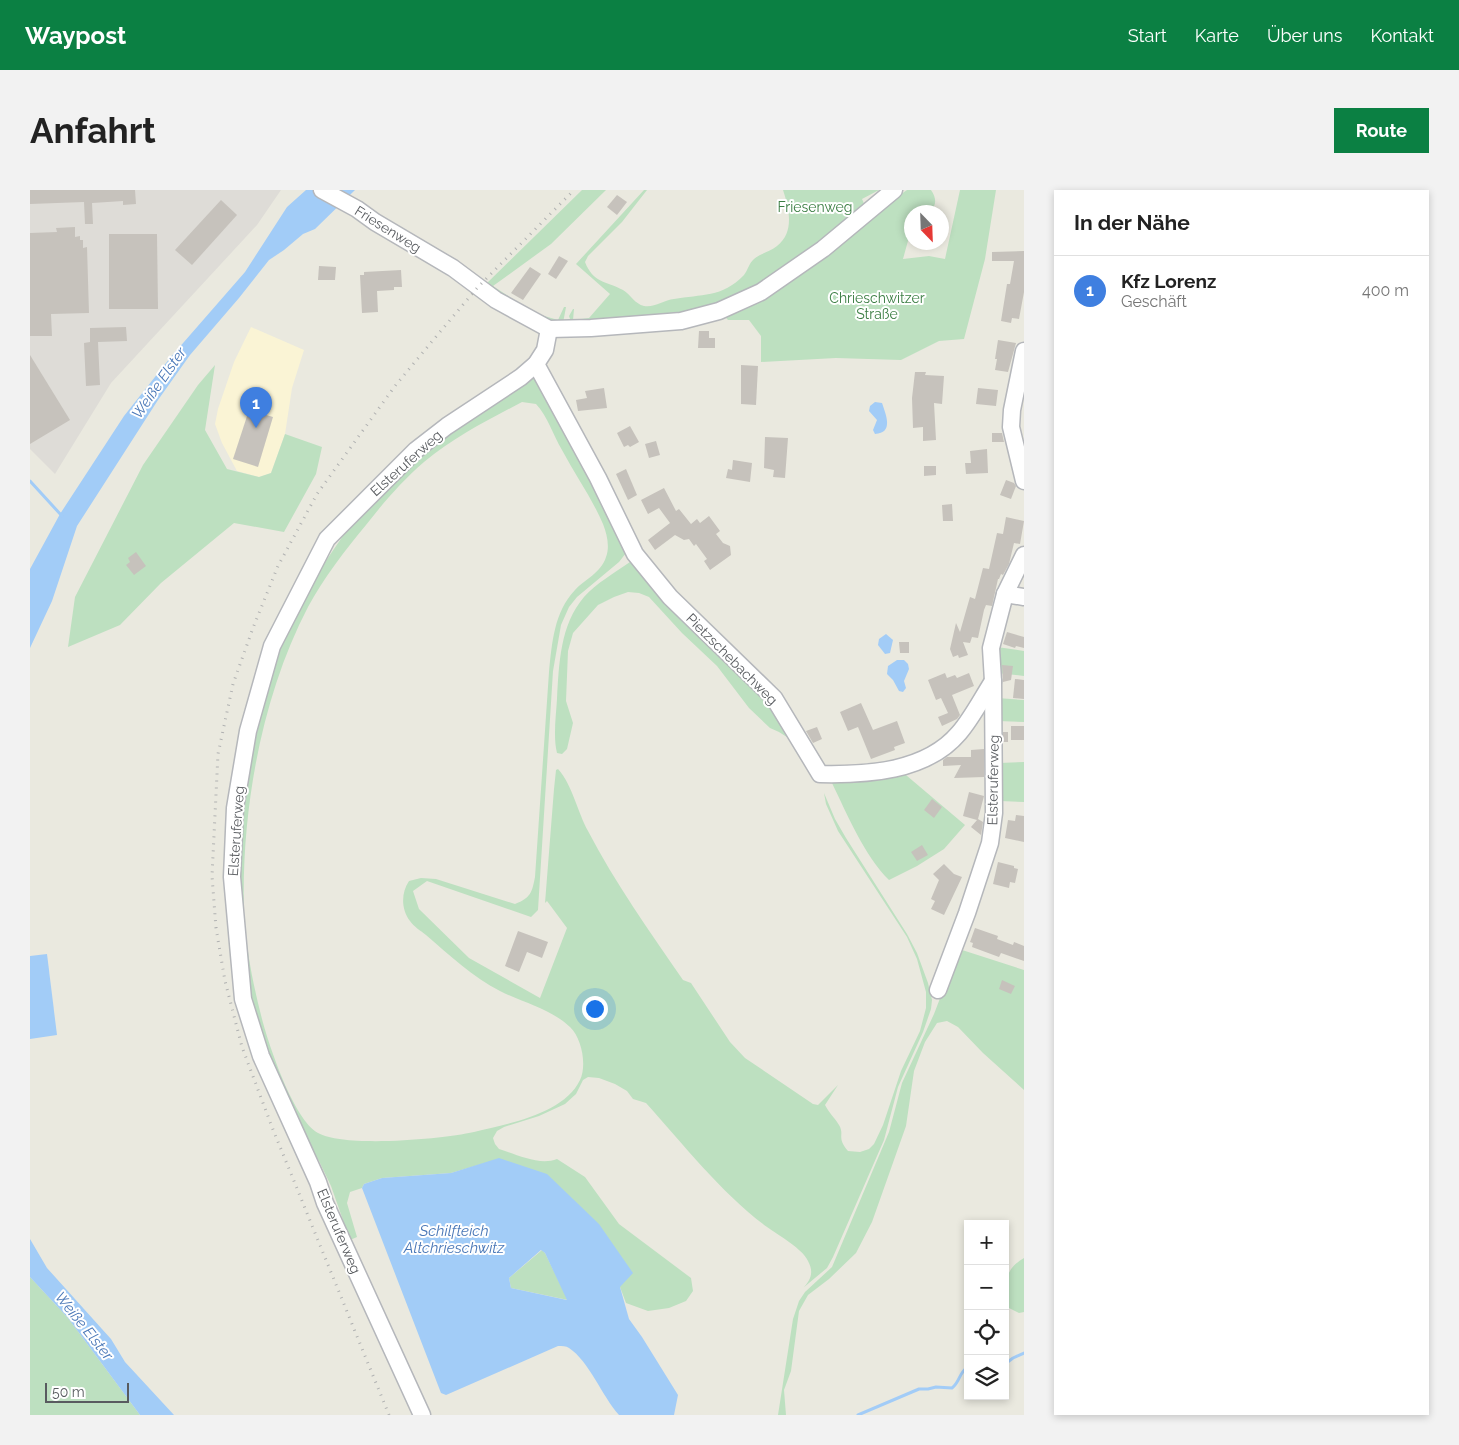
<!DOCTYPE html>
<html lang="de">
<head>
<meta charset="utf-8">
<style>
  body { margin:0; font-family:Raleway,sans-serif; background:#f2f2f2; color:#222 }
  .controls { position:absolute; right:15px; bottom:15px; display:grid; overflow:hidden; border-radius:0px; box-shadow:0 2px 8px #0003 }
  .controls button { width:45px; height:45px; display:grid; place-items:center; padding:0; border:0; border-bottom:1px solid #e0e0e0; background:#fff; color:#222; font:25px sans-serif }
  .compass { position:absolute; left:874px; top:15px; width:45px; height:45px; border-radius:50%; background:#fff; box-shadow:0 2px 8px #0003; rotate:157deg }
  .scale { position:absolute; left:15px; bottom:12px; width:84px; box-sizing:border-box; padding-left:5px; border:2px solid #585b5f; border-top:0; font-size:14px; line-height:18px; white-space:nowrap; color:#585b5f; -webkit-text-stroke:4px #fff; paint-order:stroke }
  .you { position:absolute; left:564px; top:818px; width:18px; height:18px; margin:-12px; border:4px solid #fff; border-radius:50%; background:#1a73e8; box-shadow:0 0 0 8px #1a73e833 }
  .badge { display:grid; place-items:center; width:32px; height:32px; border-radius:50%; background:#0b8043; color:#fff; font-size:16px; font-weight:700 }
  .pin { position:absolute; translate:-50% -41px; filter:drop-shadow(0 1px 2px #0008) }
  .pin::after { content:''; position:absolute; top:26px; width:18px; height:15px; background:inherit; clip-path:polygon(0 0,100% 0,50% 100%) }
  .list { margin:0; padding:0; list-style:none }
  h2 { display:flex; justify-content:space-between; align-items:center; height:65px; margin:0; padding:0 20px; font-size:21px }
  h2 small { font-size:16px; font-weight:400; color:#767676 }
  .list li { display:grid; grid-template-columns:32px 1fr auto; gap:15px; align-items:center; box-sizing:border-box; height:70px; padding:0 20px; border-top:1px solid #e0e0e0 }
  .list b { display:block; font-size:19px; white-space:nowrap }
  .list p { margin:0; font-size:16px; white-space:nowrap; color:#767676 }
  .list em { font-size:16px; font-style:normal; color:#767676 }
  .icon { flex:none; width:28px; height:28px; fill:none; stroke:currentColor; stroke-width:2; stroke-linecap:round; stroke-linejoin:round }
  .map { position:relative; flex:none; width:994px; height:1225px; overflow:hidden; border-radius:0px }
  header { display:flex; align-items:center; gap:30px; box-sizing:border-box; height:70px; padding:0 25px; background:#0b8043; color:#fff }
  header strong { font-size:24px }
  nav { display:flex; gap:28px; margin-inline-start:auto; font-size:18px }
  .intro { display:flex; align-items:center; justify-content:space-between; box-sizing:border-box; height:120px; padding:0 30px }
  h1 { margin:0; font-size:35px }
  .button { padding:12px 22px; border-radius:0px; background:#0b8043; color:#fff; font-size:18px; font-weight:700 }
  main { display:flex; gap:30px; padding:0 30px }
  aside { flex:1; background:#fff; border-radius:0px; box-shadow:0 2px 8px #0003 }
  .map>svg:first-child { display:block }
  .commercial { fill:#faf4d5 }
  .industrial { fill:#dedcd7 }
  .green { fill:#bde0c0; fill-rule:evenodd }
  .water { fill:#a2ccf7; fill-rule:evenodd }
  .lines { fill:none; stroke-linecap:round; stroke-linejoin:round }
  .stream { stroke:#a2ccf7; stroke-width:3 }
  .building { fill:#c6c2bc }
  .minor-casing { stroke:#b5b7bb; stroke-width:19 }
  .minor { stroke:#fff; stroke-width:16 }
  .rail { stroke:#b0b1b1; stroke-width:3; stroke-dasharray:1 6; stroke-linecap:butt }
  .labels { text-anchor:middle; stroke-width:4; stroke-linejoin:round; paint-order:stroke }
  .park-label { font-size:14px; fill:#3a7d42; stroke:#fff }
  .street-label { font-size:14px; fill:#585b5f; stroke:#fff }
  .water-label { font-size:15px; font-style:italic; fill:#4977b7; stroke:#fff }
</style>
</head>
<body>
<header>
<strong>Waypost</strong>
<nav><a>Start</a><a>Karte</a><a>Über uns</a><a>Kontakt</a></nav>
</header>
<div class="intro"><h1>Anfahrt</h1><a class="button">Route</a></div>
<main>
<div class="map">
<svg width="994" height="1225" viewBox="0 0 994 1225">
  <rect width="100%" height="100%" fill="#eae9df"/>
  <polygon class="commercial" points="221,137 274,160 262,198 255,244 241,283 229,287 207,281 192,253 185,234 188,219 204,172"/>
  <polygon class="industrial" points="0,0 251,0 227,35 81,193 25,284 0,259"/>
  <g class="green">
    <polygon points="552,0 576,0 521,54 463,96 504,123 528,130 534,117 536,117 533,133 530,134 507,127 456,94"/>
    <path d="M614,0H617L592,32L558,66L555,72C563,93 576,91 593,100C601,105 605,114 614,116C624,118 634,110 644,109C671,104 692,108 714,85C718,80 719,73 724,69C731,63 740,62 747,56C765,42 759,18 753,0H849L832,9L836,18L864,9L877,0H901C907,9 906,14 901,22H882L881,40L873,69L899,66L915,69L930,0H966L955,69L934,149L909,151L871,170L806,168L731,172V146L719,130H698L686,117L635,129L541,132L539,126L543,119H544L543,130L559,128L580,104L546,74Z"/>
    <polygon points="185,175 175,240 197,279 229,287 241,283 255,244 292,257 286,284 254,342 204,333 131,393 90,435 38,457 45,407 113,275 168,195"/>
    <path d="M505,183L595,356L596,363L589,372L547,407L539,417L531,435L523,481L508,720L501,727L397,691L383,701L389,719L439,768L510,808L537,738L517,711L515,713L524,599L526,580L528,579C542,594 548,623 558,641C585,693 620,742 653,790L661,793L700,852L715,868L783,914L788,915L808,895L795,915C799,923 805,928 809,935C815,945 806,947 818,961L830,962L839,959L844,954L853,935L871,881L890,841L896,818V802L887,769L877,747L808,641L796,614L794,603L805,629L816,648L877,744L887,763L898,793L902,810L901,819L893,842L868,897L854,950L803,1067L797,1078L773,1098C781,1090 784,1082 778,1071C773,1059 748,1045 737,1037C692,1004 654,955 616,913L603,909L597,901L585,894L569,888L558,887L553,890L546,904L535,914L509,926L474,937L467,941L463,948L465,954L469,959C486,964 509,976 527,969L555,987L589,1034L661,1088L663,1101L656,1111L639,1118L618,1121L596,1113L590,1097L469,969L421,983L352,988L334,994L332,998L320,1002L317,1013L327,1047L320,1050L301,996L289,971L276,952L241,877L219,813L211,740L208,642L220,553L251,453L291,378L319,337L377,273ZM492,212L506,214C518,227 523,245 532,260C545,285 562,308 573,334C577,344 580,357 576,367C571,383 555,389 545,400C524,422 522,453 519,482L505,687C502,702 501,708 485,714L406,689L391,688L379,691C371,703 371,719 380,731C383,736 391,741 396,745C419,765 443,787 470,801C494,813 521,819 540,837C552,848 557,876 550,890C534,924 477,934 444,942C413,949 315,958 288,943C264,930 239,856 232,829C223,795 216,758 214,723C211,622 231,507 278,417C293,389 316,359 336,335C354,312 372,291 394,272C424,247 458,230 492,212Z"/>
    <path d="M600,372H606L745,518L760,549L749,542L740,538L719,518L687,476L652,443L619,407L609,403L598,402L584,407L568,415L543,443L538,461L536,511L543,533L537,559L532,564L527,563C523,547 526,526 527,509C529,474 530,435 554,407C565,394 586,382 600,372Z"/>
    <polygon points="967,457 994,461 994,486 967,483"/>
    <polygon points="967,508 994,510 994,532 968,531"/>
    <polygon points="994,572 994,612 970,611 969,573"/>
    <path d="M870,580L935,635L914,659L887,676L859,690C834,665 817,624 802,593L805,588Z"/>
    <polygon points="929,759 994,780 994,900 953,863 928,837 917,831 907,833 895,852 884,881 876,936 842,1032 826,1063 799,1089 778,1105 769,1121 761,1181 754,1200 756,1225 748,1225 763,1129 769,1111 775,1102 802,1077 859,942 872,893 904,824"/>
    <polygon points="512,1060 515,1063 538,1110 481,1098 479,1088"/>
    <path d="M994,1068V1122L989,1123L975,1116C975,1096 973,1080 994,1068Z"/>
    <polygon points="0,1087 38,1128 110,1225 0,1225"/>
  </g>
  <g class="water">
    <polygon points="276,0 325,0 285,39 273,44 254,60 239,70 209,108 160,165 128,210 47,336 22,411 0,458 0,379 30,324 94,226 140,168 215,82 257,17"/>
    <path d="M845,212L852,213C856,225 864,243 845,244L843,240L847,230L839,221L840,216Z"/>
    <polygon points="856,444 863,450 860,463 855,464 848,455 849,449"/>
    <polygon points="867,470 874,470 878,474 879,479 874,491 876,498 873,502 869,501 863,490 857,484 858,476"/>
    <polygon points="17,764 27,845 0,849 0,766"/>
    <path d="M469,968L517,984L569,1034L603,1083L590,1097L599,1129L612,1147L648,1205L644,1225H589C572,1206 559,1171 539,1158C536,1156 532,1156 528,1156L416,1205L411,1203L332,998L334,994L352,988L421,983ZM511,1060L515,1063L537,1110L481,1098L479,1088Z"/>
    <polygon points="0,1049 17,1078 81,1149 95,1172 144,1225 110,1225 38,1128 0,1087"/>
  </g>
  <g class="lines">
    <g class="stream">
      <polyline points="0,291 32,326"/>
      <polyline points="975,1174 983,1168 994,1163"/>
      <path d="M828,1225L889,1199H898L906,1197L922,1198C930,1192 929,1182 938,1177"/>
    </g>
  </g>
  <g class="building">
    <polygon points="0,0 105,0 106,14 93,15 93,11 62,13 63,34 55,34 54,12 0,14"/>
    <polygon points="587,5 597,12 587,25 577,17"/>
    <polygon points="191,10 207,25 162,75 145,60"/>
    <polygon points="45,37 45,47 50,46 50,50 53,50 53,58 57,57 59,123 21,124 22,146 0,146 0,43 27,42 26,38"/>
    <polygon points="79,44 127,44 128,119 79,119"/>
    <polygon points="994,61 994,102 989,129 982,128 981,133 971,131 977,94 980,94 984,71 962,71 962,62"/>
    <polygon points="529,66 538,71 526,89 518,84"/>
    <polygon points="289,76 306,77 305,90 288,90"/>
    <polygon points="500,77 511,84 493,110 481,103"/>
    <polygon points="371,80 372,97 364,97 364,100 347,101 348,122 332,123 330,85 334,85 334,82"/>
    <polygon points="96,137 97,151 68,152 70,195 56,196 54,153 60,152 60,138"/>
    <polygon points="669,141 679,141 679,148 685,148 685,158 668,158"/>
    <polygon points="968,150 986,153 978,182 965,180 967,169 965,169"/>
    <polygon points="0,165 40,230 0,254"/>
    <polygon points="711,175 728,176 726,215 711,214"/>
    <polygon points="885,182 896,182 895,185 914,186 912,214 904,213 906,250 893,251 893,237 883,238 882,208"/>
    <polygon points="574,198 577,218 548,221 546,210 557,208 555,201"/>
    <polygon points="948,198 968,200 966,216 946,214"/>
    <polygon points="219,220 243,227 228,277 203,269"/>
    <polygon points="600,236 609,252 600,257 598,255 594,257 587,243"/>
    <polygon points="962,243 972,243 974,252 962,252"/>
    <polygon points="735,247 758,248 755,288 743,287 744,280 734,278"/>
    <polygon points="626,251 630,265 619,268 615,254"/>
    <polygon points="957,259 958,283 936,284 935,273 941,273 940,261"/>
    <polygon points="703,270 722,273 720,292 696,288 698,279 702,280"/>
    <polygon points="894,276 906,276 906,285 894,286"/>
    <polygon points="596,279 607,305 598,310 586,284"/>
    <polygon points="976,290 984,293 986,296 981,309 970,305"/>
    <polygon points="634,298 646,321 649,319 661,334 667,329 670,333 679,326 690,341 686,344 693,353 700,356 701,365 680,380 674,371 677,369 666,354 664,356 659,349 654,350 645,345 625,360 618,350 640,333 629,318 618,324 611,310"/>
    <polygon points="922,314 923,331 913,331 912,315"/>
    <polygon points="976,327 994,331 990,354 984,353 979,374 973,385 971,384 969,389 968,389 962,416 956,415 954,420 948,448 942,447 940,453 933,452 938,465 929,468 928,465 923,467 920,459 926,433 930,442 940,407 945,409 953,378 959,379 967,343 973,344"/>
    <polygon points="106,362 116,376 104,385 96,375 100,372 98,368"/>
    <polygon points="977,442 994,447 994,458 986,456 985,458 973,454"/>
    <polygon points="869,452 879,452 879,463 870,463"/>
    <polygon points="972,475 983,476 981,490 973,492"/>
    <polygon points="915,483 917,488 925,485 927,488 939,483 944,496 922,505 930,525 927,529 912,536 908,527 918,523 911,508 906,510 898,490"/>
    <polygon points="985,489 994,490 994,509 983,508"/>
    <polygon points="831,513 843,540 867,531 875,553 864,557 865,560 841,569 828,537 818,541 810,522"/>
    <rect x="981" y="536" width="13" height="14"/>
    <polygon points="787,537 792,549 783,553 776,541"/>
    <rect x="973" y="542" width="5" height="10"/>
    <polygon points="954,559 954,587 924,588 931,575 913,576 913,570 917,567 941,567 941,560"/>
    <polygon points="939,602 954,606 948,629 953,632 951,645 941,637 947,630 933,626"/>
    <polygon points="902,609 912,617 904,628 894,620"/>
    <polygon points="986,625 994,626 994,652 975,648 978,630 985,631"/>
    <polygon points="892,655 898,665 887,671 881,662"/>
    <polygon points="968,672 984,676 984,678 988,679 985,693 980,692 979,698 963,694"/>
    <polygon points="914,674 924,684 932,687 914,725 901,719 905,711 901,709 909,690 903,684"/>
    <polygon points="945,738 968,746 967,749 983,755 984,752 994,756 994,771 971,763 969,767 942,757 943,753 940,752"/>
    <polygon points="488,741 518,752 512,768 497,762 489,782 475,776"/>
    <polygon points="972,790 985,796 981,804 969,799"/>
  </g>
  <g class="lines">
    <defs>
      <g id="minor">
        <polyline points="292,0 327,19 345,32 423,78 466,110 519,139 561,138 651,131 689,121 731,102 793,59 864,0"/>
        <polyline points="994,161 982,220 981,237 994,291"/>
        <path d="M506,174L568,288L605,364L640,407L744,508L790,584C837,585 896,582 929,543C942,528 952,508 963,491"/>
        <polyline points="975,404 994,407"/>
        <polyline points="908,800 937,723 960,653 964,623 963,491 961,458 975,404 994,365"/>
        <polyline points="392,1225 295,1013 288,992 231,866 213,809 202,687 205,618 218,541 242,456 297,349 386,260 417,236 491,187 506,174 515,160 519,139"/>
      </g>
    </defs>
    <use href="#minor" class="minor-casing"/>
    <use href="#minor" class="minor"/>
    <polyline class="rail" points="359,1225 242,937 212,857 195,791 186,738 182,686 188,564 203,494 223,438 248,376 287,304 365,196 404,149 448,97 544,0"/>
  </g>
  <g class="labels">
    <g class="park-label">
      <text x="785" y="22">Friesenweg</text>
      <text x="847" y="113">Chrieschwitzer<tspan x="847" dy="16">Straße</tspan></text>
    </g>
    <g class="street-label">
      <text transform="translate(358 39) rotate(32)" y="5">Friesenweg</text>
      <text transform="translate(376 273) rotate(-42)" y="5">Elsteruferweg</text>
      <text transform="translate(702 469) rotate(45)" y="5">Pietzschebachweg</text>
      <text transform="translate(963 590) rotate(-89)" y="5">Elsteruferweg</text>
      <text transform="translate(206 641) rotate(-86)" y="5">Elsteruferweg</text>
      <text transform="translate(309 1041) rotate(67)" y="5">Elsteruferweg</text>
    </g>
    <g class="water-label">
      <text transform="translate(129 193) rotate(-55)" y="5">Weiße Elster</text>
      <text x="424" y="1046">Schilfteich<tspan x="424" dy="17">Altchrieschwitz</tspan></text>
      <text transform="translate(54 1136) rotate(51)" y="5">Weiße Elster</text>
    </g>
  </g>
</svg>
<div class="controls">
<button>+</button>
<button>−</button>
<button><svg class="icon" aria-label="locate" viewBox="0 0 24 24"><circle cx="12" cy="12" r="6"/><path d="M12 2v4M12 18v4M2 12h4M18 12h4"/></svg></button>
<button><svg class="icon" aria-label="layers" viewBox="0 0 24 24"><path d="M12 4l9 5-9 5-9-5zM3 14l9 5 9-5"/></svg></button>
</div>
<svg class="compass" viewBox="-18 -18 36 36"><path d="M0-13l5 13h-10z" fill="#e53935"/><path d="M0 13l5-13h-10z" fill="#767676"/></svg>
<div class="scale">50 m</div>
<div class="you"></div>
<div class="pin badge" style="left:226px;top:238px;background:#3f7fe0">1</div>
</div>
<aside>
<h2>In der Nähe<small></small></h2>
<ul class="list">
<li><span class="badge" style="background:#3f7fe0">1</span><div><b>Kfz Lorenz</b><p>Geschäft</p></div><em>400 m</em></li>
</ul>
</aside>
</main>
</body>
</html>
